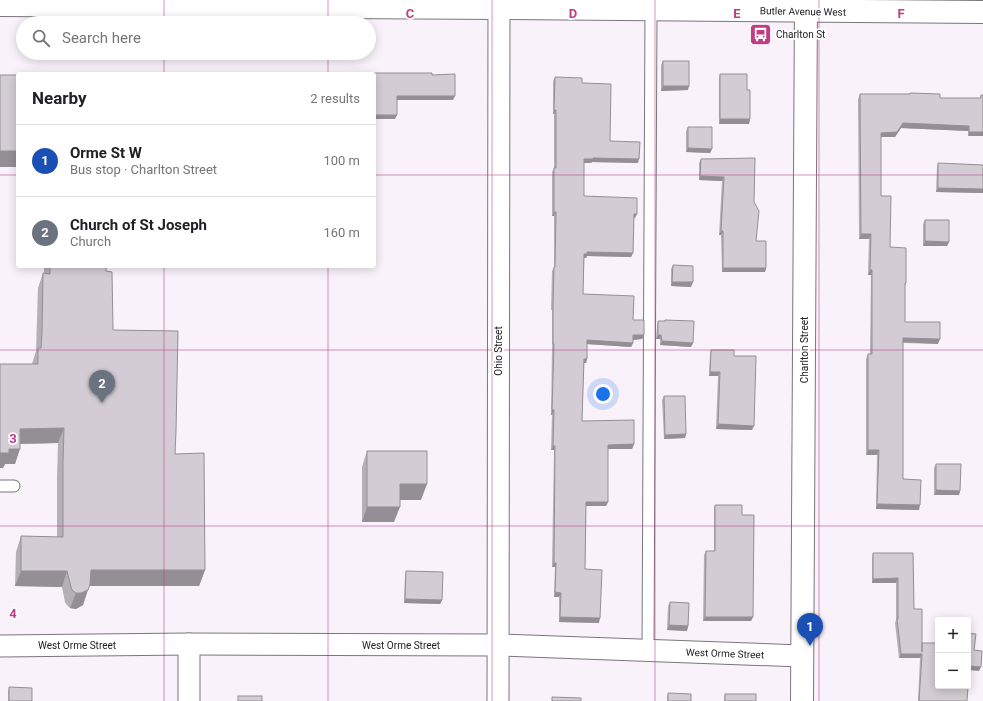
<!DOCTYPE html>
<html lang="en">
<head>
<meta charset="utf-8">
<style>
  body { margin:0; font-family:Roboto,sans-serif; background:#f6f6f6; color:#202124 }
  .controls { position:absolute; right:12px; bottom:12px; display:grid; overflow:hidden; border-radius:4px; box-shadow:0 2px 10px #0003 }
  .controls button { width:36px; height:36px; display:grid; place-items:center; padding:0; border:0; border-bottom:1px solid #e0e0e0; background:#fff; color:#202124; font:20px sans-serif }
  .you { position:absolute; left:603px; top:394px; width:14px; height:14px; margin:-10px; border:3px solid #fff; border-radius:50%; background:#1a73e8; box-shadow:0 0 0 6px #1a73e833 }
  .badge { display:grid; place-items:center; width:26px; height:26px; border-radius:50%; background:#7c3aed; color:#fff; font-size:13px; font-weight:700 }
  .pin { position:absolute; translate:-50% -33px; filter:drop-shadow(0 1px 2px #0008) }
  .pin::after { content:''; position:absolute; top:21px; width:14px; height:12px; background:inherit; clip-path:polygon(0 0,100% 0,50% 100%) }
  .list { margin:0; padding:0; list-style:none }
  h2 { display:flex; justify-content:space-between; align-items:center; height:52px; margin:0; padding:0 16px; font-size:17px }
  h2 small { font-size:13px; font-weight:400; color:#757577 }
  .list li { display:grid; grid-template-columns:26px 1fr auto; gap:12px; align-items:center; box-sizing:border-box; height:72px; padding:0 16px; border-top:1px solid #e0e0e0 }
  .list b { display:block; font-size:15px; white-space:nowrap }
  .list p { margin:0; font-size:13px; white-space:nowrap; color:#757577 }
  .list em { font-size:13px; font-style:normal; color:#757577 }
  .icon { flex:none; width:22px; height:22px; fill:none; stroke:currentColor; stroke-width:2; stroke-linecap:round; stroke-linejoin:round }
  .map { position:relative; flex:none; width:983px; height:701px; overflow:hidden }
  .search { position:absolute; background:#fff; box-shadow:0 2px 10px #0003; left:16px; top:16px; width:360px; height:44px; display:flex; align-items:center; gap:10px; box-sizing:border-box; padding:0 14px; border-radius:22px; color:#757577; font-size:15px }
  .panel { position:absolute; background:#fff; box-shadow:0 2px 10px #0003; left:16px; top:72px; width:360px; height:196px; border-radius:4px }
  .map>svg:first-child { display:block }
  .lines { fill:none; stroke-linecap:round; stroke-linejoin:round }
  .service-casing { stroke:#7b757c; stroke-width:13 }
  .minor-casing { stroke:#7b757c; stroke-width:23 }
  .tertiary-casing { stroke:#7b757c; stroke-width:24 }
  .service { stroke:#fff; stroke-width:11 }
  .minor { stroke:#fff; stroke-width:21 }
  .tertiary { stroke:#fff; stroke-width:22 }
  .wall { fill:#b5afb6 }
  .shaded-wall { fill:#948f94 }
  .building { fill:#d3ccd4; stroke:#948f94 }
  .grid { fill:none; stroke:#c03d83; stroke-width:1; stroke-opacity:0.55 }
  .labels { text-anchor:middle; stroke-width:3.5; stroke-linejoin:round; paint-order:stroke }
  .street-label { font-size:10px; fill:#222023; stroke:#fff }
  .poi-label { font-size:10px; fill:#222023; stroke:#fff; text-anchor:start }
  .grid-label { font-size:13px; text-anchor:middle; font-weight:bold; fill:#c03d83; stroke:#fff; stroke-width:3.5; stroke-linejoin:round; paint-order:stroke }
</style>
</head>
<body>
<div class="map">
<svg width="983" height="701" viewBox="0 0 983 701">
  <rect width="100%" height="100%" fill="#f9f2fa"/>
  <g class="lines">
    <defs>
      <g id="service">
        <polyline points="0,486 14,486"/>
        <polyline points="648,651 651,9"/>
      </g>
      <g id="minor">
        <polyline points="189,644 189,701"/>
        <polyline points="0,646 189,644 498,645 802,656"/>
        <polyline points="498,701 499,0"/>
      </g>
      <g id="tertiary">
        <polyline points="0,5 499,8 983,12"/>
        <polyline points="802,701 806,0"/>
      </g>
    </defs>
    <use href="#service" class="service-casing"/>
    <use href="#minor" class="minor-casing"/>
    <use href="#tertiary" class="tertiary-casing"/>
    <use href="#service" class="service"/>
    <use href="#minor" class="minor"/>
    <use href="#tertiary" class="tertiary"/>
  </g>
  <g class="wall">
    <polygon points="663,61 688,90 661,91 661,65"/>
    <polygon points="720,74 747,90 750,119 749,124 719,124 719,78"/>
    <polygon points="555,77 582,83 610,141 638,163 592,162 591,163 584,163 584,196 635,218 634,218 633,253 631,257 587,256 586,258 584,258 583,294 633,320 644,335 642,339 633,340 633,343 631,347 587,344 587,359 586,363 584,363 582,421 634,444 632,449 608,449 608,502 606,506 586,506 585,569 599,623 559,622 559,597 554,597 555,567 552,567 554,450 551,450 552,415 551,415 552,348 552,310 551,310 552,271 554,267 554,216 552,216 552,172 554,168 554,114 553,114 553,81"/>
    <polygon points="910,93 940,98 980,98 981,95 983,95 968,136 968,131 901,128 895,137 881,137 881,196 890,247 906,283 905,285 905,322 938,344 903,343 903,479 919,510 876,509 877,455 866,455 866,359 868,354 870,354 871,275 868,275 869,239 859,239 858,99 860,94 909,94"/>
    <polygon points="688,127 712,149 710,153 686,152 686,131"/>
    <polygon points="701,159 754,202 756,241 766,268 765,272 722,272 721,235 719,235 722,181 699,180 699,163"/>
    <polygon points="938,163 983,193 936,192 937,167"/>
    <polygon points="925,220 949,242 947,246 923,246 923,224"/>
    <polygon points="673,265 691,287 671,286 671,269"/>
    <polygon points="44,266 106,266 113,330 175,454 205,570 199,586 89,586 83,605 76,609 70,608 67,605 65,602 62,587 15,586 16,552 21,536 57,537 57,478 58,443 20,444 15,464 5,464 3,468 32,364 36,351 38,288 43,273 44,273"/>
    <polygon points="665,320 693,343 691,347 660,345 660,339 656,339 657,325 658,321 664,321"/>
    <polygon points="711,350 734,356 752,430 716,429 718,376 709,376 710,354"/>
    <polygon points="664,396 686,434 685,438 664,439 662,400"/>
    <polygon points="367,451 421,500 400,500 394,522 362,522 362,467"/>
    <polygon points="936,464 960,491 959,495 934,495 934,468"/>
    <polygon points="715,505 742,515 753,617 751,621 703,621 704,555 706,551 714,551 714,509"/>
    <polygon points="873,553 913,553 914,609 922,645 967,701 918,701 920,658 899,658 895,623 896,620 896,583 872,583 872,558"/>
    <polygon points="406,571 442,600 440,604 404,603 405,575"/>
    <polygon points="670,602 688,626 687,631 667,630 668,606"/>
    <polygon points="9,687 32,701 8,701 8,691"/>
    <polygon points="668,693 691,701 667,701 667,697"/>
    <polygon points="725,694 756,701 724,701 724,698"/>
  </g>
  <g class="shaded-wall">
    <polygon points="663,86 689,86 688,90 661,91"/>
    <polygon points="397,96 455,96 453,100 396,100"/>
    <polygon points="554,110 556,110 554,114 553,114"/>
    <polygon points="374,115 397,115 395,119 374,119"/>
    <polygon points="720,119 750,119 749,124 719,124"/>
    <polygon points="903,123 969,126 968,131 901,128 895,137 880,137 881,133"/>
    <polygon points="969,132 983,132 983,136 968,136"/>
    <polygon points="688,148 712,149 710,153 686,152"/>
    <rect x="0" y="151" width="18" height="16"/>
    <polygon points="593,158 639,159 638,163 592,162 591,163 583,163 584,159"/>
    <polygon points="700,176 724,177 722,181 699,180"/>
    <polygon points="938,188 983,189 983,193 936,192"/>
    <polygon points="554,212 556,212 554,216 552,216"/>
    <polygon points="634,214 637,214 635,218 632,218"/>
    <polygon points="721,231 723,231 721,235 719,235"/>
    <polygon points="861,234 871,234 869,239 859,239"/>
    <polygon points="925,241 949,242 947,246 923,246"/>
    <polygon points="587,252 633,253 631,257 587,256 586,258 583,258 584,254"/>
    <polygon points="723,268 766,268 765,272 722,272"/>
    <polygon points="870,270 872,270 871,275 868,275"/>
    <polygon points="672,282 693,282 691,287 671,286"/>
    <polygon points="633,335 644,335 642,339 631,340"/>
    <polygon points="658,335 661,335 660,339 656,339"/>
    <polygon points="903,338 940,339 938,344 901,342"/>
    <polygon points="587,340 633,343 631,347 586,344"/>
    <polygon points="662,341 693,343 691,347 660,345"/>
    <polygon points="584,359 587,359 586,363 582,363"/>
    <polygon points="710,372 720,372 718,376 709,376"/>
    <polygon points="552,410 554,410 552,415 551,415"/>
    <polygon points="718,424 754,426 752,430 716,429"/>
    <polygon points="64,428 58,443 15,444 20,429"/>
    <polygon points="686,434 685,438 664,439 665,435"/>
    <polygon points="634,444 632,449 607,449 608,445"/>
    <polygon points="553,446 555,446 554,450 551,450"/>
    <polygon points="9,449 20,449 15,464 5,464 3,468 0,468 0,453"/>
    <polygon points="868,450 879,450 877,455 866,455"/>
    <polygon points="400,484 427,484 421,500 394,500"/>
    <polygon points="936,490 960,491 959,495 934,495"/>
    <polygon points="586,502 608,502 606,506 584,506"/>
    <polygon points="877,504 920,505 919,510 876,509"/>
    <polygon points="367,507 400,507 394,522 362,522"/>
    <polygon points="554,563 556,563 555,567 552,567"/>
    <polygon points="91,570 205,570 199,586 85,586"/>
    <polygon points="21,571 67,571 62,587 15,586"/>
    <polygon points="898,578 896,583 872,583 873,579"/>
    <polygon points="88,590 83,605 76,609 70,608 76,593"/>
    <polygon points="555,592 561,593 559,597 554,597"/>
    <polygon points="405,599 442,600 440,604 404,603"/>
    <polygon points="560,617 600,618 599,623 559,622"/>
    <polygon points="705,617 753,617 751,621 703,621"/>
    <polygon points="669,625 688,626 687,631 667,630"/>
    <polygon points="901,654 922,654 920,658 899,658"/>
    <polygon points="969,666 981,667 979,671 968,670"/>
  </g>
  <g class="building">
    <rect x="663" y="61" width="26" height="25"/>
    <polygon points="336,73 432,73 432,75 455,74 455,96 397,96 397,115 374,115 374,74 336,74"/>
    <polygon points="720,74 747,74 747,90 750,90 750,119 720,119"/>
    <rect x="0" y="75" width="18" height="76"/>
    <polygon points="555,77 582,78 582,83 611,84 610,141 640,142 639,159 593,158 593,159 584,159 584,196 637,198 637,214 634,214 633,253 587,252 587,254 584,254 583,294 634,296 633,320 644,320 644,335 633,335 633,343 587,340 587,359 584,359 582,421 634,420 634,444 608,445 608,502 586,502 585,569 602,570 600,618 560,617 561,593 555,592 556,563 554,563 555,446 553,446 554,410 552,410 554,344 553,344 553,306 554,267 555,267 556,212 554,212 554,168 556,168 556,110 554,110"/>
    <polygon points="910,93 940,94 940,98 981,98 981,95 983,95 983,132 969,132 969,126 903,123 897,132 881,133 881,196 891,196 890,247 906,248 906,283 905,283 905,322 940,322 940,339 903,338 903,479 921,480 920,505 877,504 879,450 868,450 868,354 872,354 872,270 870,270 871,234 861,234 860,94 910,94"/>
    <polygon points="688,127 712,127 712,149 688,148"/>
    <polygon points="755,158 754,202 759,211 756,241 766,241 766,268 723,268 723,231 721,231 724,177 700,176 701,159"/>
    <polygon points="938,163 983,165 983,189 938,188"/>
    <polygon points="925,220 949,220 949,242 925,241"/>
    <polygon points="673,265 693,266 693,282 672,282"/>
    <polygon points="50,266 106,266 106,271 112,272 113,330 178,331 176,431 175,454 204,453 205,570 91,570 90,584 88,590 81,593 76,593 72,590 71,587 67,571 21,571 21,536 63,537 63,463 64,428 20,429 20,449 9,449 9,453 0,453 0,364 38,364 38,348 41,348 42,333 43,273 50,274"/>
    <polygon points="665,320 694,321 693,343 662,341 661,335 658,335 658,321 665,321"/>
    <polygon points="711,350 734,350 734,356 756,356 754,426 718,424 720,372 710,372"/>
    <polygon points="664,396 685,396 686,434 665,435"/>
    <polygon points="367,451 427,451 427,484 400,484 400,507 367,507"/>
    <polygon points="936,464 961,464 960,491 936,490"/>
    <polygon points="715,505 742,505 742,515 754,515 753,617 705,617 706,551 715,551"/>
    <polygon points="873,553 913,553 914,609 922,609 922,652 922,643 938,643 938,686 968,686 967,701 919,701 922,654 901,654 897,619 898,619 898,578 873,579"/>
    <polygon points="406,571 443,572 442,600 405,599"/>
    <polygon points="670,602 689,603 688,626 669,625"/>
    <polygon points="968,633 976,634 974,650 982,651 981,667 969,666 968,679"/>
    <polygon points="9,687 32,688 32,701 9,701"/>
    <polygon points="668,693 691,694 691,701 668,701"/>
    <rect x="725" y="694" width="31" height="7"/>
    <rect x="238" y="696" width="24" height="5"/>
    <polygon points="552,697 581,698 581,701 552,701"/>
  </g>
  <path class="grid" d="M164,0V23M328,0V23M492,0V701M655,0V701M819,0V701M164,53V74M328,53V74M0,175H18M374,175H983M164,266V701M328,266V701M0,350H983M0,526H983"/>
  <defs>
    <symbol id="bus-square" viewBox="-11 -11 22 22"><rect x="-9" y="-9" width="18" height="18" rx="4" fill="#c03d83" stroke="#fff"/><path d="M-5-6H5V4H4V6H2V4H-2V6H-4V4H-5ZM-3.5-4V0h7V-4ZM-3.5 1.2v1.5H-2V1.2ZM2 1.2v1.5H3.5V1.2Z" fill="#fff"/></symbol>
  </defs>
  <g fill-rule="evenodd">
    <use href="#bus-square" x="748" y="22" width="25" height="25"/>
  </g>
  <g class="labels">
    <g class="street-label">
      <text transform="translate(803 11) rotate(1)" y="4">Butler Avenue West</text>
      <text transform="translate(804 350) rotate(-90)" y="4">Charlton Street</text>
      <text transform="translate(498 351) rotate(-90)" y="4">Ohio Street</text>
      <text x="77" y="649">West Orme Street</text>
      <text x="401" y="649">West Orme Street</text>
      <text transform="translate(725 653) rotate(2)" y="4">West Orme Street</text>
    </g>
    <g class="poi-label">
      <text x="776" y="38">Charlton St</text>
    </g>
  </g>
  <g class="grid-label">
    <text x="410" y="18">C</text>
    <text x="573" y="18">D</text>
    <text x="737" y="18">E</text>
    <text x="901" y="18">F</text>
    <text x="13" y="443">3</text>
    <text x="13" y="618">4</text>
  </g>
</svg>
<div class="controls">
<button>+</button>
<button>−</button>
</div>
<div class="you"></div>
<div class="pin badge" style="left:810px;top:646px;background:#1a4fb4">1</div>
<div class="pin badge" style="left:102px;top:403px;background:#6b7280">2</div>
<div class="search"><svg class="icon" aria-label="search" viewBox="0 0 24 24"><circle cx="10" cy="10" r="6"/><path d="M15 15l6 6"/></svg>Search here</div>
<section class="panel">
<h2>Nearby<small>2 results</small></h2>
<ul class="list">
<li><span class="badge" style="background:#1a4fb4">1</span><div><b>Orme St W</b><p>Bus stop · Charlton Street</p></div><em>100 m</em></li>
<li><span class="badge" style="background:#6b7280">2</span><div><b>Church of St Joseph</b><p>Church</p></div><em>160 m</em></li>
</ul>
</section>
</div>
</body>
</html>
